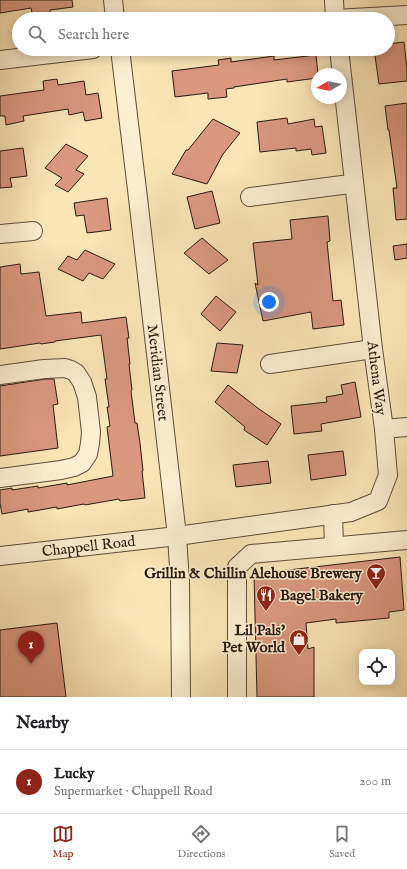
<!DOCTYPE html>
<html lang="en">
<head>
<meta charset="utf-8">
<style>
  body { margin:0; font-family:"IM FELL English",serif; background:#f6f6f6; color:#202124 }
  .controls { position:absolute; right:12px; bottom:12px; display:grid; overflow:hidden; border-radius:8px; box-shadow:0 2px 10px #0003 }
  .controls button { width:36px; height:36px; display:grid; place-items:center; padding:0; border:0; border-bottom:1px solid #e0e0e0; background:#fff; color:#202124; font:20px sans-serif }
  .compass { position:absolute; left:311px; top:68px; width:36px; height:36px; border-radius:50%; background:#fff; box-shadow:0 2px 10px #0003; rotate:261deg }
  .you { position:absolute; left:269px; top:302px; width:14px; height:14px; margin:-10px; border:3px solid #fff; border-radius:50%; background:#1a73e8; box-shadow:0 0 0 6px #1a73e833 }
  .badge { display:grid; place-items:center; width:26px; height:26px; border-radius:50%; background:#8f2418; color:#fff; font-size:13px; font-weight:700 }
  .pin { position:absolute; translate:-50% -33px; filter:drop-shadow(0 1px 2px #0008) }
  .pin::after { content:''; position:absolute; top:21px; width:14px; height:12px; background:inherit; clip-path:polygon(0 0,100% 0,50% 100%) }
  .list { margin:0; padding:0; list-style:none }
  h2 { display:flex; justify-content:space-between; align-items:center; height:52px; margin:0; padding:0 16px; font-size:17px }
  h2 small { font-size:13px; font-weight:400; color:#757577 }
  .list li { display:grid; grid-template-columns:26px 1fr auto; gap:12px; align-items:center; box-sizing:border-box; height:64px; padding:0 16px; border-top:1px solid #e0e0e0 }
  .list b { display:block; font-size:15px; white-space:nowrap }
  .list p { margin:0; font-size:13px; white-space:nowrap; color:#757577 }
  .list em { font-size:13px; font-style:normal; color:#757577 }
  .icon { flex:none; width:22px; height:22px; fill:none; stroke:currentColor; stroke-width:2; stroke-linecap:round; stroke-linejoin:round }
  .map { position:relative; flex:none; width:407px; height:697px; overflow:hidden }
  .search { position:absolute; background:#fff; box-shadow:0 2px 10px #0003; left:12px; right:12px; top:12px; height:44px; display:flex; align-items:center; gap:10px; box-sizing:border-box; padding:0 14px; border-radius:22px; color:#757577; font-size:15px }
  .sheet { height:116px; background:#fff }
  nav { display:flex; justify-content:space-around; align-items:center; box-sizing:border-box; height:56px; border-top:1px solid #e0e0e0; background:#fff; font-size:11px; color:#757577 }
  nav a { display:grid; justify-items:center; gap:2px }
  nav .on { color:#8f2418 }
  .map>svg:first-child { display:block }
  .building { fill:#da987f; stroke:#291a10 }
  .lines { fill:none; stroke-linecap:round; stroke-linejoin:round }
  .minor-casing { stroke:#5d4d3a; stroke-width:20 }
  .minor { stroke:#fceed0; stroke-width:18 }
  .labels { text-anchor:middle; stroke-width:3; stroke-linejoin:round; paint-order:stroke }
  .street-label { font-size:15px; fill:#291a10; stroke:#fceed0 }
  .poi-label { font-size:15px; font-weight:bold; fill:#291a10; stroke:#fceed0; text-anchor:end }
</style>
</head>
<body>
<div class="map">
<svg width="407" height="697" viewBox="0 0 407 697">
  <rect width="100%" height="100%" fill="#fae5b7"/>
  <filter id="stains"><feTurbulence type="fractalNoise" baseFrequency=".005" numOctaves="4"/><feColorMatrix values="0 0 0 0 .2 0 0 0 0 .09 0 0 0 0 .02 0 0 0 .5 -.17"/></filter>
  <radialGradient id="worn" r=".72"><stop offset=".6" stop-color="#630" stop-opacity="0"/><stop offset="1" stop-color="#630" stop-opacity=".3"/></radialGradient>
  <g class="building">
    <polygon points="0,0 72,0 73,7 50,10 50,14 33,17 31,8 0,13"/>
    <polygon points="404,42 407,68 407,81 379,84 374,49 388,49 388,44"/>
    <polygon points="316,55 318,74 317,78 287,82 287,79 234,87 234,88 226,89 227,97 208,99 208,93 175,97 172,71 219,65 218,60 231,58 231,62 274,56 274,60"/>
    <polygon points="57,79 58,85 84,81 86,95 98,93 102,118 85,121 83,112 69,115 68,109 23,116 24,121 6,125 5,116 0,116 0,96 44,90 43,81"/>
    <polygon points="407,103 407,219 396,220 393,188 397,188 389,130 388,130 385,106"/>
    <polygon points="287,118 288,124 314,119 315,127 322,126 326,153 312,155 311,149 296,151 296,148 260,152 257,122"/>
    <polygon points="213,119 240,133 223,154 207,184 172,174 186,150 188,150"/>
    <polygon points="66,144 88,156 76,170 84,174 68,192 55,185 62,178 45,168"/>
    <polygon points="23,148 27,176 10,178 12,187 0,188 0,151"/>
    <polygon points="212,191 220,223 195,229 187,197"/>
    <polygon points="107,198 111,230 87,233 84,215 76,216 74,203"/>
    <polygon points="328,216 330,241 327,242 333,301 341,300 344,325 313,329 311,312 263,321 255,283 258,285 253,243 292,239 290,220"/>
    <polygon points="202,238 228,260 209,274 184,253"/>
    <polygon points="407,244 407,258 395,260 393,246"/>
    <polygon points="85,250 115,264 103,279 89,273 83,281 58,269 68,256 77,260"/>
    <polygon points="20,264 21,274 39,272 46,316 81,312 82,323 126,317 129,338 127,338 130,364 129,364 132,390 131,391 135,423 137,423 140,443 143,471 142,471 145,498 120,501 119,499 85,505 84,504 57,509 57,507 28,512 28,509 2,514 0,503 0,490 12,488 12,490 38,486 38,488 67,483 67,485 113,476 107,427 110,426 107,407 109,407 105,379 107,379 101,335 55,341 55,342 41,344 40,343 0,349 0,267"/>
    <polygon points="216,296 236,312 220,331 201,314"/>
    <polygon points="217,343 243,345 237,373 211,371"/>
    <polygon points="45,379 54,379 58,404 53,405 58,448 0,456 0,386"/>
    <polygon points="355,382 361,417 321,424 322,431 294,434 291,406 327,402 326,397 343,394 341,385"/>
    <polygon points="228,385 259,409 281,424 267,445 244,430 245,427 215,402"/>
    <polygon points="343,451 346,475 311,480 308,455"/>
    <polygon points="268,461 271,483 236,487 233,465"/>
    <polygon points="400,557 404,610 389,612 389,618 336,623 336,619 306,623 308,649 314,647 314,697 257,697 254,574"/>
    <polygon points="57,623 66,697 0,697 0,630"/>
  </g>
  <g class="lines">
    <defs>
      <g id="minor">
        <polyline points="113,0 115,19"/>
        <polyline points="334,0 335,19"/>
        <polyline points="335,19 407,15"/>
        <path id="s1" d="M120,49L138,198L177,536L180,582L181,697"/>
        <polyline points="0,60 93,49"/>
        <polyline points="250,197 342,185 354,184"/>
        <polyline points="0,234 33,231"/>
        <polyline points="270,364 373,349"/>
        <polyline points="0,375 44,369 65,368 71,370 76,373 82,382 87,397 91,432 90,443 88,454 82,463 74,467 61,470 0,478"/>
        <polyline points="384,429 407,427"/>
        <polyline points="333,514 334,546"/>
        <path id="s2" d="M0,556L177,536L351,512L378,501L388,475L384,429L373,349L339,49"/>
        <polyline points="237,697 237,567 251,554 407,540"/>
      </g>
    </defs>
    <use href="#minor" class="minor-casing"/>
    <use href="#minor" class="minor"/>
  </g>
  <defs>
    <symbol id="bar-pin" viewBox="-11 -11 22 30"><path d="M0 17L-7.5 6A9.5 9.5 0 1 1 7.5 6Z" fill="#8f2418" stroke="#fceed0"/><path d="M-6-5H6L.8 .8V4.5H3.5V6h-7V4.5H-.8V.8Z" fill="#fff"/></symbol>
    <symbol id="restaurant-pin" viewBox="-11 -11 22 30"><path d="M0 17L-7.5 6A9.5 9.5 0 1 1 7.5 6Z" fill="#8f2418" stroke="#fceed0"/><path d="M-5-6h1v4h1v-4h1v4h1v-4h1v5L-1.5 .5V6h-2V.5L-5-1ZM5-6V6H3V1.5H1.5Q1.5-4 5-6Z" fill="#fff"/></symbol>
    <symbol id="shop-pin" viewBox="-11 -11 22 30"><path d="M0 17L-7.5 6A9.5 9.5 0 1 1 7.5 6Z" fill="#8f2418" stroke="#fceed0"/><path d="M-5-2.5h2.3a2.7 3.5 0 0 1 5.4 0H5L5.5 6h-11ZM-1.5-2.5h3a1.5 2.3 0 0 0-3 0Z" fill="#fff"/></symbol>
  </defs>
  <g fill-rule="evenodd">
    <use href="#bar-pin" x="365" y="562" width="22" height="30"/>
    <use href="#restaurant-pin" x="255" y="584" width="22" height="30"/>
    <use href="#shop-pin" x="288" y="628" width="22" height="30"/>
  </g>
  <g class="labels">
    <g class="street-label">
      <text dy="5" stroke="none"><textPath href="#s1" startOffset="326">Meridian Street</textPath></text>
      <text transform="translate(377 378) rotate(83)" y="5">Athena Way</text>
      <text dy="5" stroke="none"><textPath href="#s2" startOffset="89">Chappell Road</textPath></text>
    </g>
    <g class="poi-label">
      <text x="362" y="578">Grillin &amp; Chillin Alehouse Brewery</text>
      <text x="280" y="600" text-anchor="start">Bagel Bakery</text>
      <text x="285" y="635">Lil Pals'<tspan x="285" dy="17">Pet World</tspan></text>
    </g>
  </g>
  <rect width="100%" height="100%" filter="url(#stains)"/>
  <rect width="100%" height="100%" fill="url(#worn)"/>
</svg>
<div class="controls">
<button><svg class="icon" aria-label="locate" viewBox="0 0 24 24"><circle cx="12" cy="12" r="6"/><path d="M12 2v4M12 18v4M2 12h4M18 12h4"/></svg></button>
</div>
<svg class="compass" viewBox="-18 -18 36 36"><path d="M0-13l5 13h-10z" fill="#e53935"/><path d="M0 13l5-13h-10z" fill="#757577"/></svg>
<div class="you"></div>
<div class="pin badge" style="left:31px;top:664px">1</div>
<div class="search"><svg class="icon" aria-label="search" viewBox="0 0 24 24"><circle cx="10" cy="10" r="6"/><path d="M15 15l6 6"/></svg>Search here</div>
</div>
<section class="sheet">
<h2>Nearby<small></small></h2>
<ul class="list">
<li><span class="badge">1</span><div><b>Lucky</b><p>Supermarket · Chappell Road</p></div><em>200 m</em></li>
</ul>
</section>
<nav>
<a class="on"><svg class="icon" aria-label="map" viewBox="0 0 24 24"><path d="M3 6l6-2 6 2 6-2v14l-6 2-6-2-6 2zM9 4v14M15 6v14"/></svg>Map</a>
<a><svg class="icon" aria-label="directions" viewBox="0 0 24 24"><path d="M12 3l9 9-9 9-9-9zM9 14v-3h6M13 9l2 2-2 2"/></svg>Directions</a>
<a><svg class="icon" aria-label="saved" viewBox="0 0 24 24"><path d="M7 4h10v16l-5-4-5 4z"/></svg>Saved</a>
</nav>
</body>
</html>
